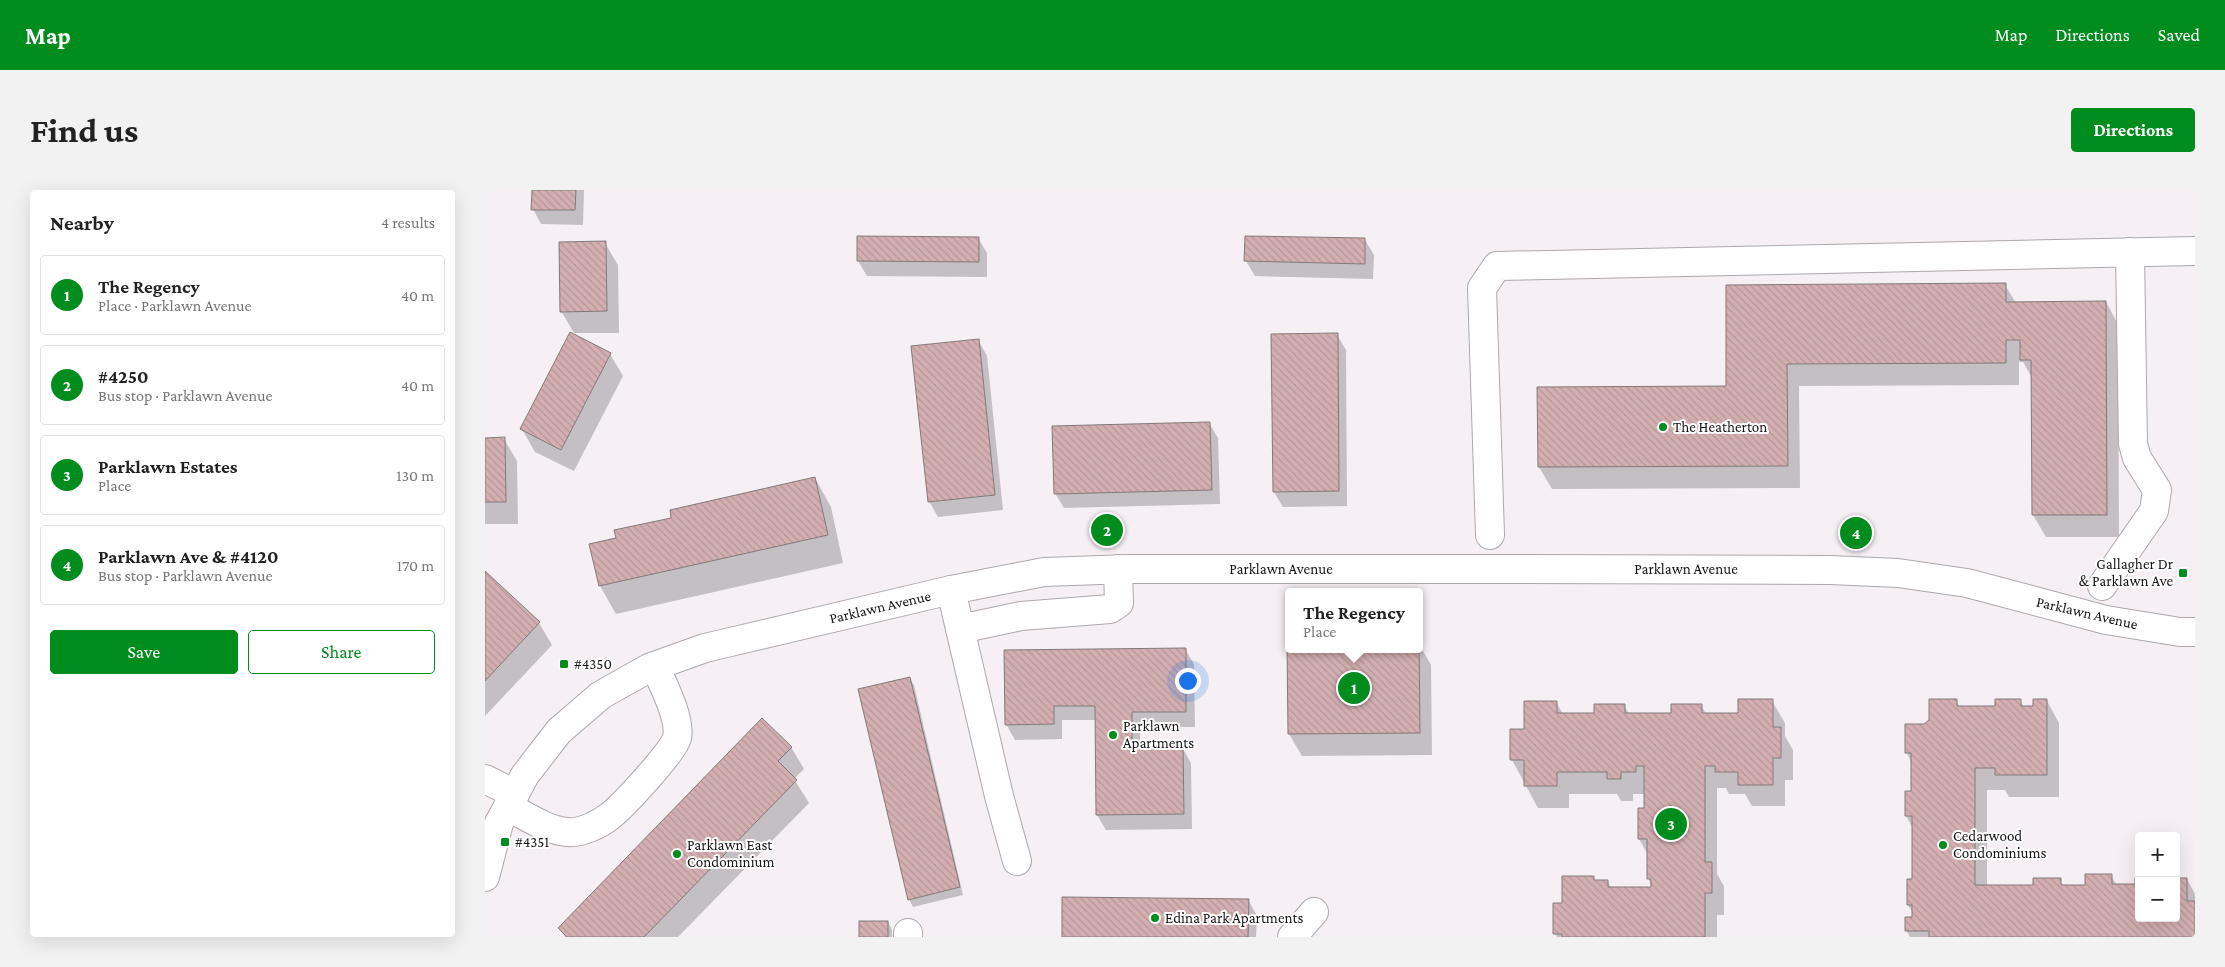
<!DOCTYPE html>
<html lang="en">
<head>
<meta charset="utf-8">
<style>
  body { margin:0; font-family:"Crimson Pro",serif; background:#f2f2f2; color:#222 }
  .controls { position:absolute; right:15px; bottom:15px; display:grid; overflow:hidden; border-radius:5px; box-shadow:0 5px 20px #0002 }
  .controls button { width:45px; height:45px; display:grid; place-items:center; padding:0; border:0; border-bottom:1px solid #e0e0e0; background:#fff; color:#222; font:25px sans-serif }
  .you { position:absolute; left:702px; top:490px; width:18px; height:18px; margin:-12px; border:4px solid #fff; border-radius:50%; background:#1a73e8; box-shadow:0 0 0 8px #1a73e833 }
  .badge { display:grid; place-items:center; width:32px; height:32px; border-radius:50%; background:#008d1e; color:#fff; font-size:16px; font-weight:700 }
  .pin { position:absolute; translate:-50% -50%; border:2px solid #fff; box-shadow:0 1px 5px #0006 }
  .popup { position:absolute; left:800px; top:398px; width:138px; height:65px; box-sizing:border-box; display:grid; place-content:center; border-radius:5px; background:#fff; filter:drop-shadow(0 1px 4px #0005); font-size:16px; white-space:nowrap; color:#767676 }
  .popup b { font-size:19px; color:#222 }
  .popup::after { content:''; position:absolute; left:50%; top:100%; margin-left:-10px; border:10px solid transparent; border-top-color:#fff }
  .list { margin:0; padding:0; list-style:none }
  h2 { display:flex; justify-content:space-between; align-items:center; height:65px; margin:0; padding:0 20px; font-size:21px }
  h2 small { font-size:16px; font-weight:400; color:#767676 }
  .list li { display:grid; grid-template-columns:32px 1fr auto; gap:15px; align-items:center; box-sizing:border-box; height:80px; margin:0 10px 10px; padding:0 10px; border:1px solid #e0e0e0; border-radius:5px }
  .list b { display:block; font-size:19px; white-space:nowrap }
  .list p { margin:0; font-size:16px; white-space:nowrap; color:#767676 }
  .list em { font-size:16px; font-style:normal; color:#767676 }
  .actions { display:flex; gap:10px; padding:15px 20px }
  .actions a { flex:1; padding:11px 0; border:1px solid #008d1e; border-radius:5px; text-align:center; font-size:18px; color:#008d1e }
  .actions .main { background:#008d1e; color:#fff }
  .map { position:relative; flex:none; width:1710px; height:747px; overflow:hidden; border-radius:5px }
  header { display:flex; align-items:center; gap:30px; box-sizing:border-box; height:70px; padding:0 25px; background:#008d1e; color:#fff }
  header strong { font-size:24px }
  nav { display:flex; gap:28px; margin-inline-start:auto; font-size:18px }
  .intro { display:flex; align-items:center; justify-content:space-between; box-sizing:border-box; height:120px; padding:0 30px }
  h1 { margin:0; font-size:35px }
  .button { padding:12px 22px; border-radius:5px; background:#008d1e; color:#fff; font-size:18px; font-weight:700 }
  main { display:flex; gap:30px; padding:0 30px }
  aside { flex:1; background:#fff; border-radius:5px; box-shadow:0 5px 20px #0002 }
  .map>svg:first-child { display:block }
  .shadow { fill:#0003 }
  .building { fill:url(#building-back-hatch); stroke:#827a7a }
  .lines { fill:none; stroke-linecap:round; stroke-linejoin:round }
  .minor-casing { stroke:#aea7ab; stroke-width:30 }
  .minor { stroke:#fff; stroke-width:28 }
  .poi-dot { fill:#008d1e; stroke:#fff; stroke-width:2 }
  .labels { text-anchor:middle; stroke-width:4; stroke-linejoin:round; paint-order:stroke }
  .poi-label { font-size:15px; fill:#171416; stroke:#fff; text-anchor:start }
  .street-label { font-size:15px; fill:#171416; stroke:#fff }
</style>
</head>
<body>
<header>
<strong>Map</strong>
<nav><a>Map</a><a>Directions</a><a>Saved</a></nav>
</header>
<div class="intro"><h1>Find us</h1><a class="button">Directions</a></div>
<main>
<aside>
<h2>Nearby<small>4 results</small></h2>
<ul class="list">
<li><span class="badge">1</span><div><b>The Regency</b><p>Place · Parklawn Avenue</p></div><em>40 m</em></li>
<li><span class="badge">2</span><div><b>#4250</b><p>Bus stop · Parklawn Avenue</p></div><em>40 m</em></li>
<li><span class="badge">3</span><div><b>Parklawn Estates</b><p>Place</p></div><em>130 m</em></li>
<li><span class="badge">4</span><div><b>Parklawn Ave &amp; #4120</b><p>Bus stop · Parklawn Avenue</p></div><em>170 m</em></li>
</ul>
<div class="actions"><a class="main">Save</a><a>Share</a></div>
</aside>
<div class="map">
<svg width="1710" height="747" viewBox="0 0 1710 747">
  <defs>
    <pattern id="building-back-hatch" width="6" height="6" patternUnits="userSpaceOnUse" patternTransform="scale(1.25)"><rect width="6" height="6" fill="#d4afb1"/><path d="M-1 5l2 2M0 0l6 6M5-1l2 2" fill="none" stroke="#b59698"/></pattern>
  </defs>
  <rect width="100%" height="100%" fill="#f6eff3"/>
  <g class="shadow">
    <polygon points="48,0 99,0 98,35 56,34 48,19"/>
    <polygon points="374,47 493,48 502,63 502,87 382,86 373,71"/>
    <polygon points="761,47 880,50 889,65 888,89 770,86 761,71"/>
    <polygon points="120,53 133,75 134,143 89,143 76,121"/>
    <polygon points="1520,95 1531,113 1621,112 1633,134 1634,347 1561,347 1548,325 1547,188 1538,172 1534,172 1534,195 1314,196 1315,298 1067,299 1054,277 1242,197 1242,96"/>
    <polygon points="852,145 861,160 862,316 798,317 789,302"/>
    <polygon points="493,150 502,166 518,320 453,327 444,311"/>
    <polygon points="125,164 138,186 89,281 50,262 37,239"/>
    <polygon points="724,233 733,248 735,314 579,318 570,303"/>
    <polygon points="0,249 19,249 32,271 33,334 0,334"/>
    <polygon points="330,288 346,317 358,373 131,424 115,396 105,355 132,349 188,328"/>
    <polygon points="0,383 54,433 67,455 0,526"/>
    <polygon points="804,454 804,459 934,459 934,454 946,475 947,565 817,566 804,544"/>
    <polygon points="700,459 709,474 710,537 655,537 655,558 697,557 706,573 707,639 621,640 612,625 611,530 577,530 577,549 530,550 521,534"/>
    <polygon points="424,488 429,495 478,705 428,717 424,709"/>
    <polygon points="1287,511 1300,533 1300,546 1308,560 1308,590 1300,590 1300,616 1267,616 1260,604 1244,604 1241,598 1232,598 1232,684 1239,696 1239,725 1232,725 1232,747 1072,747 1070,744 1078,714 1108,687 1111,692 1123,692 1127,699 1167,699 1163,688 1163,665 1154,649 1161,619 1161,604 1148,604 1148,611 1136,611 1132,604 1084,604 1084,618 1053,618 1027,570 1040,540 1071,512 1078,524 1110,524 1139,515 1144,524 1188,524 1216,515 1221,524 1254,524"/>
    <polygon points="1471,511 1475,517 1511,517 1535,511 1539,517 1550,517 1562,511 1574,533 1574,607 1524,607 1520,600 1502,600 1502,697 1550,697 1575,689 1579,697 1601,697 1626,686 1654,728 1691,728 1702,689 1710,704 1710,747 1425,747 1421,740 1428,728 1428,723 1423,715 1428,690 1428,638 1421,626 1427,602 1427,573 1421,562 1440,536"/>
    <polygon points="306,557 319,579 309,589 324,613 193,747 80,747 75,738"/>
    <polygon points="763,710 772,726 771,747 578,747"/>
    <polygon points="403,732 407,740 407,747 375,747"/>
  </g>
  <g class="building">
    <polygon points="47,0 91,0 90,20 46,20"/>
    <polygon points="372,46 494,47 494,72 372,71"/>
    <polygon points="760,46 880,48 880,74 759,71"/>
    <polygon points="121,51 122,121 75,122 74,52"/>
    <polygon points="1521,93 1521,112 1621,111 1622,325 1547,325 1546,170 1535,170 1535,150 1521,150 1521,173 1302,174 1303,276 1053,277 1052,197 1241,196 1241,95"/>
    <polygon points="85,142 126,163 76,260 35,239"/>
    <polygon points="853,143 854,301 788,302 786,144"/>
    <polygon points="494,149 510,305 443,312 426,156"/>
    <polygon points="725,232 727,300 569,304 567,236"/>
    <polygon points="20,247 21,312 0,312 0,248"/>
    <polygon points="330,287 343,345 114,396 104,354 131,348 129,340 186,328 185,320"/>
    <polygon points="0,381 55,432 0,491"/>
    <polygon points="934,452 935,543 803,544 802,453 804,453 804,459 934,459"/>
    <polygon points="701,458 701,522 647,522 647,557 698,556 699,624 611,625 610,516 569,516 569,534 520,535 519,460"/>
    <polygon points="425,487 475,697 423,710 373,499"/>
    <polygon points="1253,509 1288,509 1288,537 1296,537 1296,568 1288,568 1288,595 1253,595 1253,582 1230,582 1230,576 1220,576 1220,672 1227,672 1227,703 1220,703 1220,747 1077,747 1077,744 1068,744 1068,713 1077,713 1077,686 1109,686 1109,690 1123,690 1123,697 1166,697 1166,689 1162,689 1162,649 1153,649 1153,618 1159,618 1159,576 1151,576 1151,582 1136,582 1136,589 1122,589 1122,582 1072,582 1072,596 1039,596 1039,570 1025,570 1025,539 1039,539 1039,511 1072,511 1072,523 1109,523 1109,514 1140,514 1140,523 1186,523 1186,514 1217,514 1217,523 1253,523"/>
    <polygon points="1444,509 1472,509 1472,516 1510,516 1510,509 1536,509 1536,516 1548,516 1548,509 1562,509 1562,585 1510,585 1510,578 1490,578 1490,695 1548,695 1548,688 1576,688 1576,695 1600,695 1600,684 1627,684 1627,694 1650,694 1650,688 1654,688 1654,728 1691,728 1691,688 1702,688 1702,711 1710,711 1710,747 1444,747 1444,741 1420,741 1420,727 1427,727 1427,715 1422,715 1422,689 1427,689 1427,626 1420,626 1420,601 1426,601 1426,563 1420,563 1420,534 1439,534 1444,530"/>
    <polygon points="277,528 307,557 293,571 312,590 159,747 82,747 73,738"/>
    <polygon points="577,707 764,709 763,747 577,747"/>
    <rect x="374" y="731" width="29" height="16"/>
  </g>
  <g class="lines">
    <defs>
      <g id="minor">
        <polyline points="1005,345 997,98 1012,76 1710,61"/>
        <polyline points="1617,396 1669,321 1672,300 1652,268 1648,254 1645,62"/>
        <polyline points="466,400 514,606 532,671"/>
        <polyline points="475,439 536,426 625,419 634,413 633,379"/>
        <polyline points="0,589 30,604"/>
        <path d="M23,617C42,626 61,640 82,642C95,644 115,634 125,626C137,617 189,561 192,548C196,528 178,495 170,476"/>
        <polyline points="0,687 14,633 40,585 74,541 116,505 164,478 220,458 466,400 559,382 644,379 1005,379 1345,380 1413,383 1482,393 1621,430 1695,442 1710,442"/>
        <polyline points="423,747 423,743"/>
        <polyline points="807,747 829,722"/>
      </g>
    </defs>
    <use href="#minor" class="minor-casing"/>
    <use href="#minor" class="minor"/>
  </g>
  <g class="poi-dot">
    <circle cx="1178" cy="237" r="5"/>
    <rect x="1693" y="378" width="10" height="10" rx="2.5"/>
    <rect x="74" y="469" width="10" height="10" rx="2.5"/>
    <circle cx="628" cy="545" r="5"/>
    <rect x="15" y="647" width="10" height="10" rx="2.5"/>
    <circle cx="1458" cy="655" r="5"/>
    <circle cx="192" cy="664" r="5"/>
    <circle cx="670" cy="728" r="5"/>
  </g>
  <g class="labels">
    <g class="poi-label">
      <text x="1188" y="242">The Heatherton</text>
      <text x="1688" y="379" text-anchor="end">Gallagher Dr<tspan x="1688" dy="17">&amp; Parklawn Ave</tspan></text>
      <text x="89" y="479">#4350</text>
      <text x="638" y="541">Parklawn<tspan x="638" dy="17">Apartments</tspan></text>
      <text x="1468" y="651">Cedarwood<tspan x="1468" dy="17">Condominiums</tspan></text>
      <text x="30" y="657">#4351</text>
      <text x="202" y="660">Parklawn East<tspan x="202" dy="17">Condominium</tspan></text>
      <text x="680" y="733">Edina Park Apartments</text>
    </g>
    <g class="street-label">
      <text x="796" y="384">Parklawn Avenue</text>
      <text x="1201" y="384">Parklawn Avenue</text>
      <text transform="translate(395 417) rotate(-13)" y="5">Parklawn Avenue</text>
      <text transform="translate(1602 423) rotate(13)" y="5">Parklawn Avenue</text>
    </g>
  </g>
</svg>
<div class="controls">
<button>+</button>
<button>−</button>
</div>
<div class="you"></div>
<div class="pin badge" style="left:869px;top:498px">1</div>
<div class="popup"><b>The Regency</b>Place</div>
<div class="pin badge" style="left:622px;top:340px">2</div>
<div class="pin badge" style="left:1186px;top:634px">3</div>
<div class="pin badge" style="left:1371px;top:343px">4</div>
</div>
</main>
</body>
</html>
